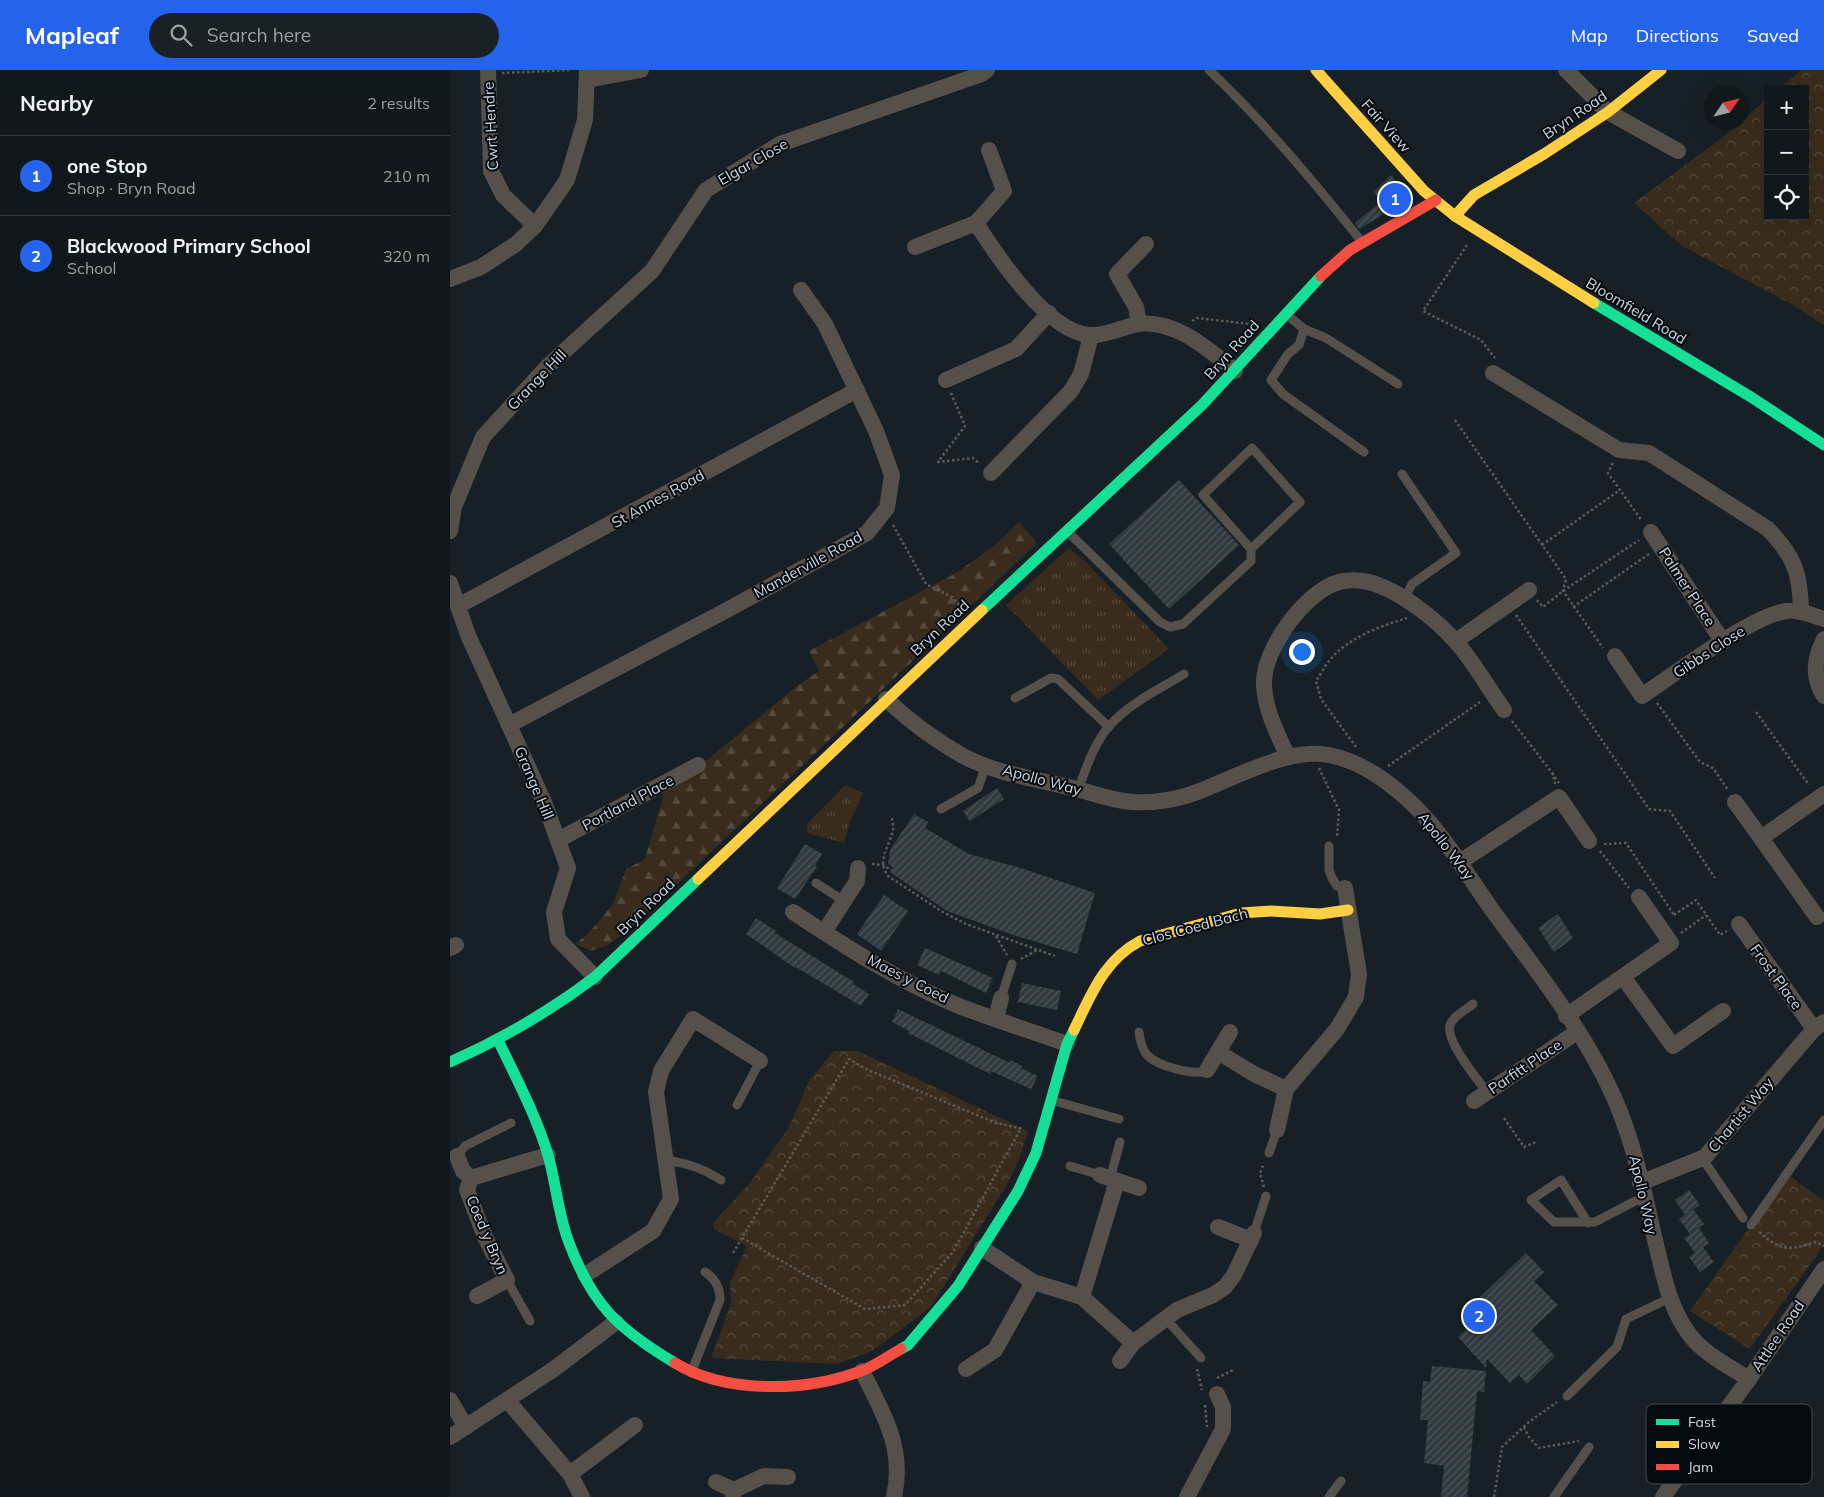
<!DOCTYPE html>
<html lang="en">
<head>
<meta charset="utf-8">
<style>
  body { margin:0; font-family:Mulish,sans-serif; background:#192125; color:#f1f3f6 }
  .controls { position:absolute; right:15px; top:15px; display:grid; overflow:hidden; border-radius:0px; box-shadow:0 5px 20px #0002 }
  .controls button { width:45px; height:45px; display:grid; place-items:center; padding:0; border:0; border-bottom:1px solid #30373b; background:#10181c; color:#f1f3f6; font:25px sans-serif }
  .compass { position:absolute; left:1254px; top:15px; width:45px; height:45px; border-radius:50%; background:#10181c; box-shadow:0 5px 20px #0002; rotate:55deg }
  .you { position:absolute; left:851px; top:581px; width:18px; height:18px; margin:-12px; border:4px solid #fff; border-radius:50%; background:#1a73e8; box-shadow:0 0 0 8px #1a73e833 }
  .badge { display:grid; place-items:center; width:32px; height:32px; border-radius:50%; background:#2563eb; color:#fff; font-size:16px; font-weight:700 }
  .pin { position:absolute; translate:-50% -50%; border:2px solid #fff; box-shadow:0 1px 5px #0006 }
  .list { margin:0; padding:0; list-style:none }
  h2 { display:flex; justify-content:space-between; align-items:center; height:65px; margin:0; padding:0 20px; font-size:21px }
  h2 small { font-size:16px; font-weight:400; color:#9ca0a3 }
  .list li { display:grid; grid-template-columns:32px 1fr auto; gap:15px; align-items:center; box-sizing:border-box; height:80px; padding:0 20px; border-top:1px solid #30373b }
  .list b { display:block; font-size:19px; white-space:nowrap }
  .list p { margin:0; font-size:16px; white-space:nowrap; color:#9ca0a3 }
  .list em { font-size:16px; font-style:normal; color:#9ca0a3 }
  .icon { flex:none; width:28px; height:28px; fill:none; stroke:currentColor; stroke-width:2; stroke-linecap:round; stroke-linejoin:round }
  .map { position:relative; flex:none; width:1374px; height:1427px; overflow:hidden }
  header { display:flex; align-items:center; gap:30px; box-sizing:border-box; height:70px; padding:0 25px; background:#2563eb; color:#fff }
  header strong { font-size:24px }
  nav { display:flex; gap:28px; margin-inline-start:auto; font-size:18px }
  .search { width:350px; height:45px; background:#192125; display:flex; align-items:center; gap:12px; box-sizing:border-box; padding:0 18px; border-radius:28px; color:#9ca0a3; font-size:19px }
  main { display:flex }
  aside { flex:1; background:#10181c }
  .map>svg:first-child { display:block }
  .grass { fill:url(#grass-tufts) }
  .forest { fill:url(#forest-firs) }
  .park { fill:url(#park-crowns) }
  .building { fill:url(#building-hatch) }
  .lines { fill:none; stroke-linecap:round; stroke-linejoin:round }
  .path { stroke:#5c5b58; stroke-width:2.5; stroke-dasharray:2.5 2.5; stroke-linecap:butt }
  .lane { stroke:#56504a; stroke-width:9 }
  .street { stroke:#56504a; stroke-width:16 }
  .fast { stroke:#16e098; stroke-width:11 }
  .slow { stroke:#ffcf43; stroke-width:11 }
  .jam { stroke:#f24e42; stroke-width:11 }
  .labels { text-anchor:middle; stroke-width:4; stroke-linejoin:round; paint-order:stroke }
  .street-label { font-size:15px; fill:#cdd8e0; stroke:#040a0f }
  .key { fill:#040a0f; stroke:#40484e; stroke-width:1 }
  .key-label { font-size:14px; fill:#cdd8e0 }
</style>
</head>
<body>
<header>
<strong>Mapleaf</strong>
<div class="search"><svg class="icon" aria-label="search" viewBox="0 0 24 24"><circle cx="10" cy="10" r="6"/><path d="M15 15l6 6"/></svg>Search here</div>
<nav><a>Map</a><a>Directions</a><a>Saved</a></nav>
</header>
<main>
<aside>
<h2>Nearby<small>2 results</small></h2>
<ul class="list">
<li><span class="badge">1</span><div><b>one Stop</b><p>Shop · Bryn Road</p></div><em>210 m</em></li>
<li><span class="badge">2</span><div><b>Blackwood Primary School</b><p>School</p></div><em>320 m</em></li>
</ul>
</aside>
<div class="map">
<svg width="1374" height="1427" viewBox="0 0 1374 1427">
  <defs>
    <pattern id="grass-tufts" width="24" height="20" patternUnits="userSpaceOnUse" patternTransform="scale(1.25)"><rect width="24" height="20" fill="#392c1c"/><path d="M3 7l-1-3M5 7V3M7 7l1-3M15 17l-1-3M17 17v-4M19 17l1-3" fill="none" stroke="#544a3d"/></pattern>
    <pattern id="forest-firs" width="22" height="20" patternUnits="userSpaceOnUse" patternTransform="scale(1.25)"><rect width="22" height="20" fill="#392c1c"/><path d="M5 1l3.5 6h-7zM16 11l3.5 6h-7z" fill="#544a3d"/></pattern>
    <pattern id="park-crowns" width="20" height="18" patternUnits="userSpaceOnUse" patternTransform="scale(1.25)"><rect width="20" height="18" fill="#392c1c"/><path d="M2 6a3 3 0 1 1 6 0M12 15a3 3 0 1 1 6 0" fill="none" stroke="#544a3d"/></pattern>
    <pattern id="building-hatch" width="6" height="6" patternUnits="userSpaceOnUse" patternTransform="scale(1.25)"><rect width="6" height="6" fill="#303a40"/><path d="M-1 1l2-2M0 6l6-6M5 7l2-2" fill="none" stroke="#4d565b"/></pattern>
  </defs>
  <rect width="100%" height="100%" fill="#162026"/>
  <g class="grass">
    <polygon points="619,478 636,492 719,579 648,630 556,535"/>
    <polygon points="395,715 413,723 400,752 394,773 357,763 357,754"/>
  </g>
  <polygon class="forest" points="569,452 587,473 181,858 158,875 141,881 126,874 146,855 163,834 176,799 195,789 216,716 240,704 347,616 369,601 359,581 506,503 544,476"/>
  <g class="park">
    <polygon points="1351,0 1374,0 1374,255 1339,233 1232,176 1184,133 1272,68 1318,28 1318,146 1355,146 1355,19 1329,19"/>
    <polygon points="384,981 408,981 578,1061 570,1087 555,1118 481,1237 452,1259 422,1281 387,1294 261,1288 281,1234 280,1212 297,1176 264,1159 263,1153 300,1113 339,1057 359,1011"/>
    <polygon points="1337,1104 1374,1131 1374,1175 1300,1279 1240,1241"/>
  </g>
  <g class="building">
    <polygon points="941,105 957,124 955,132 909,159 905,153 932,130 923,122"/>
    <polygon points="729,410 789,475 719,539 659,474"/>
    <polygon points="547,718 554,729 520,751 513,741"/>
    <polygon points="464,744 478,752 475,758 519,784 574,799 645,823 627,884 566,866 497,841 440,802 443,797 438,794 440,780"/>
    <polygon points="355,774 372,784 365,796 367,797 345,829 327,818"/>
    <polygon points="434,825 458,841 431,881 407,864"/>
    <polygon points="1108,844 1123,868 1104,882 1088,858"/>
    <polygon points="306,848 326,861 325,863 404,912 403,914 419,924 411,936 346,897 345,898 296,864"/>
    <polygon points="475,878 543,908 536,923 491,901 489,905 467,895"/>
    <polygon points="572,913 611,921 607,940 568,932"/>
    <polygon points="448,939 560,993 561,990 572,996 571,998 588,1006 581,1019 541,1001 540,1004 458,963 459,961 442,952"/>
    <polygon points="1239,1120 1250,1135 1235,1145 1225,1130"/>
    <polygon points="1243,1139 1254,1154 1240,1164 1229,1149"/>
    <polygon points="1249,1158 1259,1173 1253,1177 1264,1192 1250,1202 1239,1187 1245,1183 1234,1168"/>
    <polygon points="1076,1183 1094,1202 1084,1211 1108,1235 1081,1260 1105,1286 1077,1314 1069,1305 1060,1313 1037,1289 1036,1298 1008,1267 1031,1246 1022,1235"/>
    <polygon points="982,1296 1036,1301 1034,1322 1027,1321 1017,1427 991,1427 994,1396 974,1393 978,1350 970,1350 973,1311 980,1312"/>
  </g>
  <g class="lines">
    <g class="path">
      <polyline points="52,3 122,0"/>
      <polyline points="1017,175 973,241 1031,270 1045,288"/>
      <polyline points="742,251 747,248 800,254"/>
      <polyline points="501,323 515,356 488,392 523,388 530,394"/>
      <polyline points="1005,350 1116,509 1113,521 1153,578"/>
      <polyline points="1163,393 1158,403 1192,451"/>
      <polyline points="443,455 476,514 502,527 509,535"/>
      <polyline points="1092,475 1170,420"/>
      <polyline points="1087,530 1093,537 1113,521 1189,470"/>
      <polyline points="1123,537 1199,484"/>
      <polyline points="1066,545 1199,739 1220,741 1265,808"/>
      <polyline points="1207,633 1250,692 1263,698 1278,720"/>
      <polyline points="1306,642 1359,715"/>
      <polyline points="1062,651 1103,704 1105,714"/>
      <path d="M906,677L871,629L866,611C870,605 874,597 879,591C896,569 930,556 957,548"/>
      <polyline points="938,696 1030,632"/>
      <polyline points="869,698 889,740 887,768"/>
      <polyline points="1102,703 1109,713"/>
      <path d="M442,748C442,752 444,757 443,760C440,775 426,791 438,806L491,841L516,854L605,886"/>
      <polyline points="1154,774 1176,773 1224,845"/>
      <polyline points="1150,781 1179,818"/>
      <polyline points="422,794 433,795 441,800"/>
      <polyline points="1224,845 1246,830 1270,865 1277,861"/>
      <polyline points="1231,863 1256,845"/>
      <polyline points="546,866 557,885"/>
      <polyline points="571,889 587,880"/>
      <polyline points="1054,1048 1074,1077 1086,1072"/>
      <polyline points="814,1117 810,1103 814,1093"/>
      <path d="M1309,1162C1331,1181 1339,1181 1365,1172L1374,1176"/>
      <polyline points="292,1168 415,1239 455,1235 503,1182 571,1058"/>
      <polyline points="283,1183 399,989 418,1000 546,1053 573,1059"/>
      <polyline points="747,1299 752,1320"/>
      <polyline points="767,1308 785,1299"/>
      <polyline points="755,1335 757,1357"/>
      <polyline points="1074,1357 1079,1367 1089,1378 1129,1371"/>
      <polyline points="1044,1427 1052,1377 1079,1352 1107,1332"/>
    </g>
    <g class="lane">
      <path d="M759,0C815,53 864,112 912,172"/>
      <polyline points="836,244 854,259 876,268 948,314"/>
      <polyline points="854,259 849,275 838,284 821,310 833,324 914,382"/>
      <polyline points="952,404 1006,483 962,514 955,528"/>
      <polyline points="618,462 710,552 720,557 733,554 801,491 801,479 753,425 802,378 850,432 801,479"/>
      <polyline points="565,628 601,608 608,609 659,657"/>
      <path d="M628,720C636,698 645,671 661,654C680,633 710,619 734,604"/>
      <polyline points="491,739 528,718 536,695"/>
      <polyline points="879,776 879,800 882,808 887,816 895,818"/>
      <polyline points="366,813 394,831"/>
      <polyline points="551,928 562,894"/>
      <path d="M1023,934C1016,940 1003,946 1000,955C995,971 1027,1009 1037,1022"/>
      <path d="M689,962C690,970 692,979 697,985C706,995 745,1007 757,1000"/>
      <polyline points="601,1030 669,1049"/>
      <polyline points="287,1035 310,991"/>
      <polyline points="819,1083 827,1060"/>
      <polyline points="7,1086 15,1076 61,1053"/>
      <polyline points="1252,1088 1293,1148"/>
      <path d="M215,1090C237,1093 252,1098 271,1110"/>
      <polyline points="620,1096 650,1105"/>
      <polyline points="660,1109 670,1072"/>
      <polyline points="1138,1153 1111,1110 1081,1130 1104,1152 1145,1152 1193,1127"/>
      <polyline points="1301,1155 1374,1050"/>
      <polyline points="804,1163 816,1126"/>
      <polyline points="57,1210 80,1251"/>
      <polyline points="715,1248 751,1288"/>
      <path d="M241,1303L270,1230C270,1218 266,1209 255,1202"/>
      <polyline points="1117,1326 1167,1277 1176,1249 1220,1228"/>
      <polyline points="879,1427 891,1411"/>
      <polyline points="1104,1427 1139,1377"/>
    </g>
    <g class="street">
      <polyline points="38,0 41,101 53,125 85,156"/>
      <polyline points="1116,0 1158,42 1228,81"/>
      <polyline points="137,10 191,0"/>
      <path d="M539,80L554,121L526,153C547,186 598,263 640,265C655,266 673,257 688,254C725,249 758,279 785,301"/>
      <polyline points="465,177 526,153"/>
      <polyline points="0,209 31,197 66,174 85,156 117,110 135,50 137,0"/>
      <polyline points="689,254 686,237 667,204 696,174"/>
      <path d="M1043,303L1169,380L1199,383L1318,459C1345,487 1350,503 1351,541"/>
      <polyline points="496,310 566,279 599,243"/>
      <polyline points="541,403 621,321 631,304 641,266"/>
      <polyline points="0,461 4,437 33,367 97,297 202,201 256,120 330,74 532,4 537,0"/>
      <polyline points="1201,462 1273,572"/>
      <polyline points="0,513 18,565 94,732 118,798 104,842 108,869 145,907"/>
      <polyline points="8,536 407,320"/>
      <path d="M1374,569C1364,589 1362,607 1374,626"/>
      <polyline points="1006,571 1079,520"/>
      <path d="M1165,586L1192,626C1223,605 1304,544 1337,541C1351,540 1361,545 1374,549"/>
      <path d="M436,629C459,651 485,670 513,686C547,704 590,710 627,719C645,724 664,731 683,732C702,733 720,731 739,725C780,711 835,677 879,685C905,690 929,705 949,722C987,753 1012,797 1040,837C1085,899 1136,962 1166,1032C1191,1091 1200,1157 1217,1218C1234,1272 1253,1281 1299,1309"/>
      <polyline points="59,655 277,540 417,463 437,438 442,405 426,361 375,254 351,220"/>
      <path d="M838,687C828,665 815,640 814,615C812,581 855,521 889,512C903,508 920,511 933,517C957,527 989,552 1006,572C1024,592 1038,618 1054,640"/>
      <polyline points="1285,732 1311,768"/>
      <polyline points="108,770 248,695"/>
      <polyline points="1010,792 1109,727 1139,771"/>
      <path d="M343,842C396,877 450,912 509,936C545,950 581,961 617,974"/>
      <polyline points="1367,847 1311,768 1374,724"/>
      <polyline points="1289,854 1364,959"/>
      <polyline points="374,862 407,811 408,798"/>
      <polyline points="0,878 6,875"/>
      <polyline points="1173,907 1223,976 1273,941"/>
      <polyline points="1116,946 1221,873 1189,827"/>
      <polyline points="546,949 551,928"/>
      <polyline points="768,982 804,1004 836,1019"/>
      <polyline points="757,1000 780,962"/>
      <polyline points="1024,1031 1127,962"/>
      <polyline points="827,1060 836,1019 887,959 906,927 909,904 895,818"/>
      <polyline points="7,1086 13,1101 21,1108"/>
      <polyline points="650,1105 689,1118"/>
      <polyline points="1190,1113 1255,1087 1364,959 1374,952"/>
      <polyline points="768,1157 801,1170"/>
      <polyline points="532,1178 583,1212 632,1227 683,1273 727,1240 763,1225 775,1217 784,1205 804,1163"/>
      <polyline points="135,1205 203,1161 221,1129 206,1022 211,1001 243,949 310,991"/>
      <polyline points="27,1226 57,1210 35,1167 17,1120 21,1108 98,1085"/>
      <polyline points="632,1227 667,1111"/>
      <polyline points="670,1291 683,1273"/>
      <polyline points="516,1299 545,1280 583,1212"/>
      <path d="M412,1301C433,1343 455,1378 444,1427"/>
      <polyline points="0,1330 16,1357"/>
      <polyline points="57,1330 120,1404 132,1427"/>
      <polyline points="0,1367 104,1299 166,1252"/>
      <polyline points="120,1404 185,1355"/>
      <polyline points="266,1412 284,1420 283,1427"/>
      <polyline points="284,1420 314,1406 338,1407"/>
      <polyline points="737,1427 773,1359 773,1337 767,1324"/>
      <polyline points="1213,1427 1299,1309 1374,1199"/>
    </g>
    <g class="fast">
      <polyline points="1144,233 1301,327 1374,375"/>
      <polyline points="532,540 752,335 871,206"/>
      <path d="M48,970C66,1008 86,1045 98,1085C106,1113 108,1143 118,1170C142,1235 168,1259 225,1293"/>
      <path d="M0,992C52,969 100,941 145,907L248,809"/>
      <polyline points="451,1279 458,1275 508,1216 568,1121 586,1083 617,974 624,960"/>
    </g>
    <g class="slow">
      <polyline points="866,0 974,121 1005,146 1144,233"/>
      <polyline points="1005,146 1024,125 1094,84 1158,42 1211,0"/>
      <polyline points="248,809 532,540"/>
      <path d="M624,960C641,925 654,890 690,871L791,843L821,841L870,844L898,840"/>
    </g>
    <g class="jam">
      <polyline points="871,206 900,180 986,130"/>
      <path d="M225,1293C276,1324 356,1322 411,1301C425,1296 438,1286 451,1279"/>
    </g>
  </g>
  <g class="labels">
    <g class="street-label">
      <text transform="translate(1125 45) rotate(-34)" y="5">Bryn Road</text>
      <text transform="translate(41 56) rotate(-93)" y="5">Cwrt Hendre</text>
      <text transform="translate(936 56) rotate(48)" y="5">Fair View</text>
      <text transform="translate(303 92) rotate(-30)" y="5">Elgar Close</text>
      <text transform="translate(1186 241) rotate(31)" y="5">Bloomfield Road</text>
      <text transform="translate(782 280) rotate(-48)" y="5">Bryn Road</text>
      <text transform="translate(87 310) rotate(-46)" y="5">Grange Hill</text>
      <text transform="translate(208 429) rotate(-29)" y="5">St Annes Road</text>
      <text transform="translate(358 495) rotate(-29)" y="5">Manderville Road</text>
      <text transform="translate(1237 517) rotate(57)" y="5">Palmer Place</text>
      <text transform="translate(490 558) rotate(-43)" y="5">Bryn Road</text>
      <text transform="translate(1259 582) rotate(-33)" y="5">Gibbs Close</text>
      <text transform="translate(592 710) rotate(15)" y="5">Apollo Way</text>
      <text transform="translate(84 713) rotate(67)" y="5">Grange Hill</text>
      <text transform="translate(178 733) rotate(-28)" y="5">Portland Place</text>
      <text transform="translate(996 776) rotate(52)" y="5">Apollo Way</text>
      <text transform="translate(196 837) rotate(-44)" y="5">Bryn Road</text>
      <text transform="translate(745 857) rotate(-15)" y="5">Clos Coed Bach</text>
      <text transform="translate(1326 907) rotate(54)" y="5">Frost Place</text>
      <text transform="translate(458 909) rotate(27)" y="5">Maes y Coed</text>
      <text transform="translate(1075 997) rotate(-34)" y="5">Parfitt Place</text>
      <text transform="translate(1291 1045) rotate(-50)" y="5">Chartist Way</text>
      <text transform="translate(1193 1125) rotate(77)" y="5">Apollo Way</text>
      <text transform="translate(37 1165) rotate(67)" y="5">Coed y Bryn</text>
      <text transform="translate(1328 1266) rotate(-56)" y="5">Attlee Road</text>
    </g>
  </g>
  <rect x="1196" y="1334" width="166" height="80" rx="8" class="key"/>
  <rect x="1206" y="1349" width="23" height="6" fill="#16e098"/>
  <rect x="1206" y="1371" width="23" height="7" fill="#ffcf43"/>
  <rect x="1206" y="1394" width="23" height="6" fill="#f24e42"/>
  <g class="key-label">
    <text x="1238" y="1357">Fast</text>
    <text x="1238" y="1379">Slow</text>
    <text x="1238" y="1402">Jam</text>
  </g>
</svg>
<div class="controls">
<button>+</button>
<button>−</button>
<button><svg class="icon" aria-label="locate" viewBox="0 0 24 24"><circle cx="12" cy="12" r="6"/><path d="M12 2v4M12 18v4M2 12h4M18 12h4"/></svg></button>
</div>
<svg class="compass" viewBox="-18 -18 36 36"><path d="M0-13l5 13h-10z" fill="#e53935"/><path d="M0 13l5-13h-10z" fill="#9ca0a3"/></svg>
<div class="you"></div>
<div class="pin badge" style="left:945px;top:129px">1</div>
<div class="pin badge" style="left:1029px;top:1246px">2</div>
</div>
</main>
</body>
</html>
